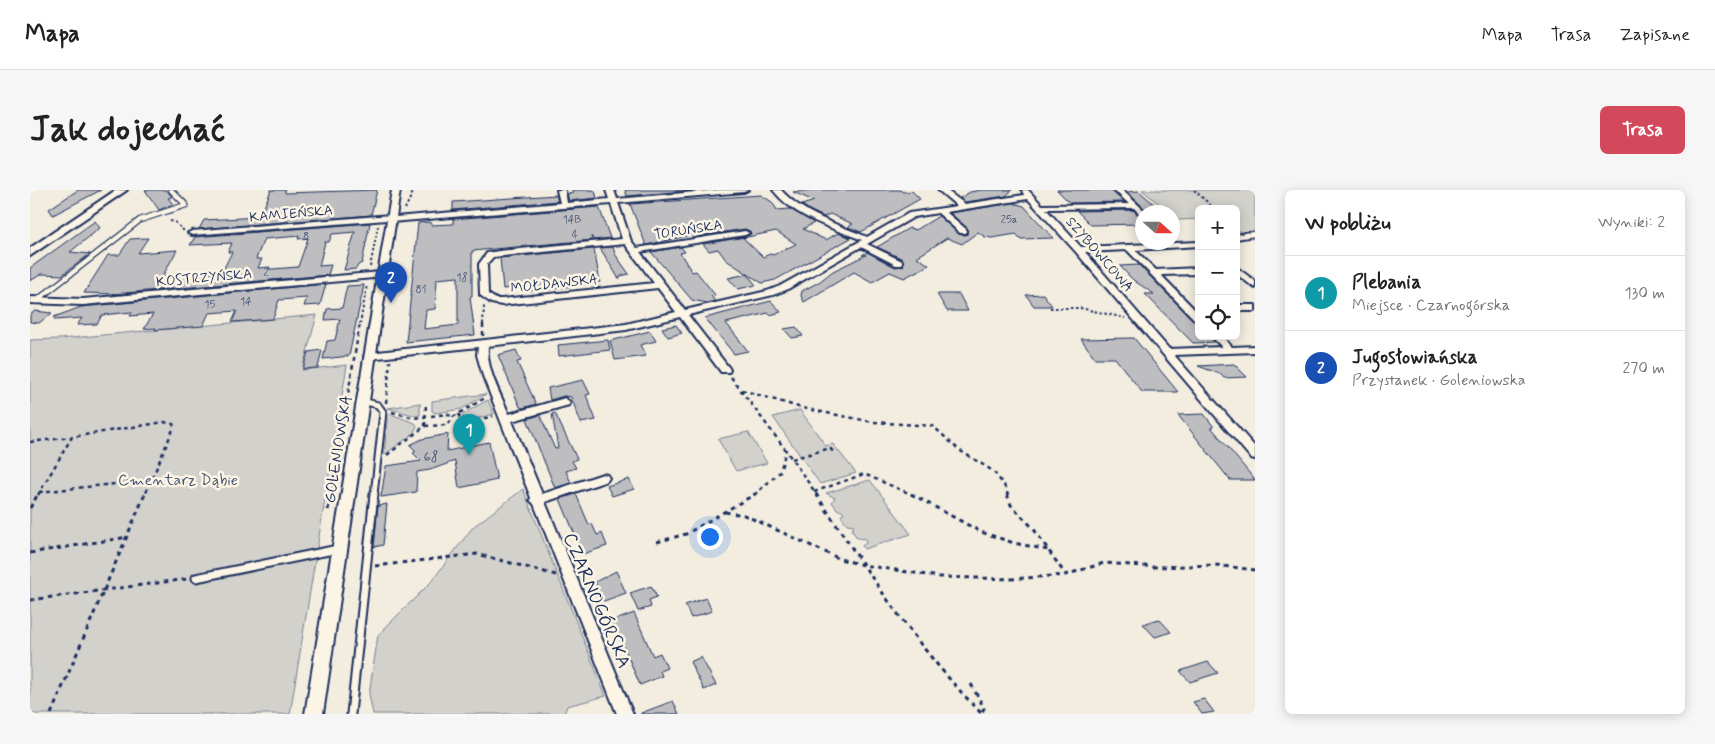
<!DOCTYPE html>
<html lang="pl">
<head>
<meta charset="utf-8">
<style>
  body { margin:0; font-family:Mynerve,sans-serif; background:#f6f6f6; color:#222 }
  .controls { position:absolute; right:15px; top:15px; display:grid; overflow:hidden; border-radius:8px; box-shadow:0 2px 12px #0003 }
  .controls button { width:45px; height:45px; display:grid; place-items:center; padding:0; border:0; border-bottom:1px solid #e0e0e0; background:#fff; color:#222; font:25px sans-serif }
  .compass { position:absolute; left:1105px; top:15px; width:45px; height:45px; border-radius:50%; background:#fff; box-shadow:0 2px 12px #0003; rotate:111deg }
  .you { position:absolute; left:679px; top:346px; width:18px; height:18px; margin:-12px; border:4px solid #fff; border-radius:50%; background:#1a73e8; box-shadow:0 0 0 8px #1a73e833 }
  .badge { display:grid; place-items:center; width:32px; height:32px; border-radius:50%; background:#d1495b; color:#fff; font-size:16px; font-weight:700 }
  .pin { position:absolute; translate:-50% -41px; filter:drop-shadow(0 1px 2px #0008) }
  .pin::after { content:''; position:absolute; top:26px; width:18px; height:15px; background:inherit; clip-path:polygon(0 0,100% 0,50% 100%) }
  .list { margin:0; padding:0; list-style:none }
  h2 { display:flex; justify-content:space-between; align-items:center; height:65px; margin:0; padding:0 20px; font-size:21px }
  h2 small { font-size:16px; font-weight:400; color:#767676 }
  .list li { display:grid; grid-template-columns:32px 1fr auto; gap:15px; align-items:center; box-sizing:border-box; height:75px; padding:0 20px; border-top:1px solid #e0e0e0 }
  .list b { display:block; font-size:19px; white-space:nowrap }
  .list p { margin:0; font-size:16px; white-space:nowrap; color:#767676 }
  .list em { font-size:16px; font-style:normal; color:#767676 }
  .icon { flex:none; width:28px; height:28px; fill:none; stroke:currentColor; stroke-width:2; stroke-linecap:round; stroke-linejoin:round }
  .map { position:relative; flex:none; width:1225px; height:524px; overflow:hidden; border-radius:8px }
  header { display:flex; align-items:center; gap:30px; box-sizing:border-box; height:70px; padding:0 25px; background:#fff; border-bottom:1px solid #e0e0e0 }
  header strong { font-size:24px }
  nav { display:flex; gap:28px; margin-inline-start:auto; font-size:18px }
  .intro { display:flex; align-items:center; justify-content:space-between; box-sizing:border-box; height:120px; padding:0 30px }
  h1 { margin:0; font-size:35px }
  .button { padding:12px 22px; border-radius:8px; background:#d1495b; color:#fff; font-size:18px; font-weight:700 }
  main { display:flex; gap:30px; padding:0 30px }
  aside { flex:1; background:#fff; border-radius:8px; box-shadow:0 2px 12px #0003 }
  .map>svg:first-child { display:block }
  .green { fill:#d3d1cc; stroke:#778095 }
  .building { fill:#bebec0; stroke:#1b2f5e; fill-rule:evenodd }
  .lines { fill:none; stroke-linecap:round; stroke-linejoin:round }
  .service-far2-casing { stroke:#1b2f5e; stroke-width:7 }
  .service-far1-casing { stroke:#1b2f5e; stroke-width:9 }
  .service-casing { stroke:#1b2f5e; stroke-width:11 }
  .minor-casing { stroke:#1b2f5e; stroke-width:4 }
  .tertiary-casing { stroke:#1b2f5e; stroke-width:4 }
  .path-far2 { stroke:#1b2f5e; stroke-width:2; stroke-dasharray:2.5 2.5; stroke-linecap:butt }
  .path-far1 { stroke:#1b2f5e; stroke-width:2.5; stroke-dasharray:4 4; stroke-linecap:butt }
  .path { stroke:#1b2f5e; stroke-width:3; stroke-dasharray:4.5 4.5; stroke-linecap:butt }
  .service-far2 { stroke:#fcf5e5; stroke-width:4.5 }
  .service-far1 { stroke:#fcf5e5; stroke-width:5 }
  .service { stroke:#fcf5e5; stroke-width:7 }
  .minor { fill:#fcf5e5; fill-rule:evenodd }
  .tertiary { fill:#fcf5e5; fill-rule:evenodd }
  .labels { text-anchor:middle; stroke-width:5; stroke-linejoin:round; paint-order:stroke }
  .far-number-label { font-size:11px; fill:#445376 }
  .far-street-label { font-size:14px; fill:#1b2f5e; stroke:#fcf5e5 }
  .number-label { font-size:14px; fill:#445376 }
  .street-label { font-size:16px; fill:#1b2f5e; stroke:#fcf5e5 }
  .park-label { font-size:16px; fill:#49587a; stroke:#fcf5e5 }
  .near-street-label { font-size:19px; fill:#1b2f5e; stroke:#fcf5e5 }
</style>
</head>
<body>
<header>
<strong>Mapa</strong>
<nav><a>Mapa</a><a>Trasa</a><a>Zapisane</a></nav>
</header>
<div class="intro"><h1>Jak dojechać</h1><a class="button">Trasa</a></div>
<main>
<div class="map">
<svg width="1225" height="524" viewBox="0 0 1225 524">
  <rect width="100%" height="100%" fill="#f3ede0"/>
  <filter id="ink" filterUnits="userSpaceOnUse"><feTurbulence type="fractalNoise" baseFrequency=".02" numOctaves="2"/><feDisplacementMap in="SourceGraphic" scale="10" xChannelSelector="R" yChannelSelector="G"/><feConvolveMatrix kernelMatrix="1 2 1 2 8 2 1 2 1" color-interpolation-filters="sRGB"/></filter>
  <g filter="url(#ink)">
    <g class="green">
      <polygon points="1112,0 1225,0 1225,48 1220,49 1206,39 1206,19 1169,19 1169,29 1149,30 1142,22 1139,22"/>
      <polygon points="287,125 272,180 317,175 260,524 0,524 0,150 30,149"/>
      <polygon points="456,204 432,219 406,223 402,221 402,211"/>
      <polygon points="458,210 464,224 442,230 434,229 432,227 435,223"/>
      <polygon points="390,213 390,225 386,226 358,218"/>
      <polygon points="770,220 796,256 803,254 826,283 790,294 743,227"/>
      <polygon points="358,223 385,233 387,236 383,244 354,265"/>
      <polygon points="718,242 737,273 706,281 688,249"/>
      <polygon points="840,290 881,344 834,359 832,356 836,353 836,349 827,348 822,340 824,335 817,334 811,326 814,322 807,319 802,312 805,308 796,303"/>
      <polygon points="493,299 576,506 537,516 534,524 343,524 339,504 348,445 401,392 443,337"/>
    </g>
    <g class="building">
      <polygon points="48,0 71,0 23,25 19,19"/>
      <polygon points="115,0 137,0 142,7 138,8 143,14 129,20"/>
      <polygon points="241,0 255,0 255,3 347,0 341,25 169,39 174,30 230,27"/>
      <polygon points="542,0 562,0 565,1 567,8 539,11 537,4 543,3"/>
      <polygon points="595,0 667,0 597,6"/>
      <polygon points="784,0 870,0 873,2 882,1 890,9 831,42 818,37 823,34 800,24 794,27 781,21 772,15 784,11 763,2"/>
      <polygon points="951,0 982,0 976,6 935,12 930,8 940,2"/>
      <polygon points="1027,0 1080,0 1094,12 1040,13"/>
      <polygon points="1109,1 1133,22 1118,22 1097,2"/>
      <polygon points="526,5 528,11 423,20 423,12"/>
      <path d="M731,5L742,12L747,20L760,19L784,33L773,39L796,50L808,43L821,48L745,90L732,93L696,70L688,59L679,61L673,54L715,47L721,44L720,41L715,39L668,46L666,44L616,55L600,14ZM746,41L766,54L743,65L740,64L733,67L713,48Z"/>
      <polygon points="983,13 994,16 1023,48 991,49 986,44 962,48 955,47 948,42 932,54 917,48 887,67 899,75 874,88 860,82 842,92 824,82 774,112 771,106 772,101 789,92 803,81 836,65 832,65 837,62 865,77 873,76 873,69 847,57 879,38 886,40 909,26 929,44 936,45 937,38 920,23"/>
      <path d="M569,17L580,48L564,50L561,46L562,50L442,61V106L440,107L445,145L376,152L388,33L397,32L401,33V35L423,34V29ZM428,87V135L394,139L396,120L405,119L407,89Z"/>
      <polygon points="1103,20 1109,25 1112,25 1112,34 1061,35 1047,21"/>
      <polygon points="65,31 70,38 40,62 60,64 32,85 12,84 0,91 0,78"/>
      <path d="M340,33L332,73L328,75L326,79L314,80L325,42L302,44L299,52H295L289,76L301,75L298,85L83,104H85L54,103L78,65H89L100,49L118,48L108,63L147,60L132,87L192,82L202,62H198L202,53L160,55L165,47ZM269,46L268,49L278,48L268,77L243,79H239L240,77L228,78L232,69H226L234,49Z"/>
      <polygon points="583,57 585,64 599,84 591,86 589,89 570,58"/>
      <polygon points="651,57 655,62 650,63 662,82 666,81 685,105 681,106 685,111 677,113 662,110 621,62"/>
      <polygon points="564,59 570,92 522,99 498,101 497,96 473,99 470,68"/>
      <polygon points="1109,75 1165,132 1169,134 1169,146 1179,146 1185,152 1163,153 1115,104 1124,104 1103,90 1090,76"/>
      <polygon points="717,84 726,95 708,99 698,88"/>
      <polygon points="296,94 290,115 274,116 277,108 249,110 243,129 202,132 207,121 179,123 173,136 125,140 126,138 114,139 123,124 100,126 102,122 72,125 67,134 47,135 52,128 25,130 24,127 51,117"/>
      <polygon points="334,95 319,166 293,169 297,151 305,150 310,129 295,130 297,119 312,118 317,96"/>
      <polygon points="907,104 929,104 938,121 917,121"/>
      <polygon points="1013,104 1022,116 1004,116 996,105"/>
      <polygon points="741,111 751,122 740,125 738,123 696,133 718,161 704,164 675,128"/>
      <polygon points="5,121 22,123 9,133 0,132 0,125"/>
      <polygon points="646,135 652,143 638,147 632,138"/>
      <polygon points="766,137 773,146 762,148 754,139"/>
      <polygon points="620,141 626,151 610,155 616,166 585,170 580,151"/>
      <polygon points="1104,148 1148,202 1112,202 1085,168 1065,168 1051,149"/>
      <polygon points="578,150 580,160 529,166 528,155"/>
      <polygon points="292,160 288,178 273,179 278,162"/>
      <polygon points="486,160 491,171 487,172 506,214 493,218 490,217 468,165"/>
      <polygon points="1204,174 1217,187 1194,188 1190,184 1168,176"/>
      <polygon points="553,190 560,204 556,205 566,230 551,233 541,207 534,206 520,210 518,198"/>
      <polygon points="525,223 547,269 542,271 546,278 536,281 541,293 525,298 497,229 510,225 525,259 528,258 522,224"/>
      <polygon points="1174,224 1184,237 1181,237 1225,290 1200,290 1148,225"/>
      <polygon points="418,244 417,261 459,252 467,290 429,298 425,271 400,280 387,282 386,302 351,307 356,276 391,271 383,263 386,261 380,255 392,249"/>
      <polygon points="599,289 604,299 582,306 577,296"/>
      <polygon points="546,304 559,335 562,334 567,345 572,343 577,356 553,364 530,309"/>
      <polygon points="357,314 353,355 344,357 348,316"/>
      <polygon points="586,381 596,403 574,411 568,409 566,405 569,399 565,392"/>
      <polygon points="621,396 627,407 619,410 621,417 608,421 600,403"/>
      <polygon points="676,408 682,421 661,428 655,415"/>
      <polygon points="604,423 623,466 630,463 637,478 630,481 632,486 610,495 587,441 583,440 581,435 583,431"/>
      <polygon points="1129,429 1141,442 1125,447 1113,434"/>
      <polygon points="671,467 686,495 674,500 660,472"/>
      <polygon points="1178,472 1188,483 1160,492 1150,481"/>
      <polygon points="1174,509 1184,522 1172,524 1163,512"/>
      <polygon points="643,511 649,524 611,524 611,523"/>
    </g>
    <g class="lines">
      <defs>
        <g id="service-far2">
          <polyline points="1215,45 1225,44"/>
          <polyline points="6,111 110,30 156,15 141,0"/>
        </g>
        <polyline id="service-far1" points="332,211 348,215 353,222 344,305"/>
        <g id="service">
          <polyline points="166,388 308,359"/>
          <polyline points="321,524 344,304"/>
        </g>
        <g id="minor">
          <path d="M527,0H535L537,13L579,9L576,0H584L587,9L688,0H718L714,2L588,13L601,51L607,58L715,41L719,43L715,45L610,62L655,120L737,101L750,96L832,50C800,37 765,28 743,0H751C774,25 807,34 837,47L879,23L927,16L908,0H916L935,14L994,5L992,0H998L1012,15L1099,14L1084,0H1092L1116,22L1110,24L1104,18L1016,19L1051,57L1169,52V56L1105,60L1126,80L1169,78V84L1131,85L1169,124V132L1166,131L1097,60L1055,62L1139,159L1192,157L1181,146H1192L1202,157L1225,156V162L1144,165L1225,257V269L1221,268L1046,62L998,9L916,22L936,39V43H930L908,23L884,27L837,54L872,71V75H866L831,57L756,100L743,105L658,125L699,178L700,180L699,182H691L650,127L596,140L458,156C456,179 470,203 479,224L535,208L540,212L539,215L482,231L512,304L573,284L577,285L579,288L577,291L515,312L603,524H587L504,314L500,310L501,308L453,186L447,165L448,157L339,169L334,166L339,163L596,134L646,122L628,98L472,115L461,113L450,105L449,74L457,63L469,61L592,49L581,14L361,32L357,30L162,45L158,43L162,41L361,25L365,27L530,13ZM595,54L624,93L472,109H466L458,104L457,74L463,67Z"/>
          <polygon points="1215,43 1218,43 1218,47 1206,49 1206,45"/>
          <polygon points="1206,77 1225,91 1225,98 1206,84"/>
          <polygon points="351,82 354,83 354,87 53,115 0,113 0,107 53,109"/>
          <rect x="1206" y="115" width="19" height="6"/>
        </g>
        <g id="tertiary">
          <polygon points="86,0 97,0 0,66 0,58"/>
          <polygon points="362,0 370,0 293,524 275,524"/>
        </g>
      </defs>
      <use href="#service-far2" class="service-far2-casing"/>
      <use href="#service-far1" class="service-far1-casing"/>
      <use href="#service" class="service-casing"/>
      <use href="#minor" class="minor-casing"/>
      <use href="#tertiary" class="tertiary-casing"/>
      <g class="path-far2">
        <polyline points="1164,0 1185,19"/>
        <polyline points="1221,0 1225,2"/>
        <polyline points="375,19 384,0"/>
        <polyline points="140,31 145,32 154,41"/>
        <polyline points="340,77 348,36"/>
        <polyline points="1020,118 1050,118 1095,128"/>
        <polyline points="330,134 337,95"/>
        <polyline points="453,134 454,116"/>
      </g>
      <g class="path-far1">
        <polyline points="453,146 453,133"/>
        <polyline points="701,187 755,259 787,305"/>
        <polyline points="712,200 772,218 843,232 903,236 929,260 963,281 974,295 978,305"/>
        <polyline points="356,213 360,171"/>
        <polyline points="362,222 384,228 417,224 423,227"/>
        <polyline points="429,224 434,254"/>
        <polyline points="431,235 463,226"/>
        <polyline points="395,236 396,212"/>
        <polyline points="0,252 42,247"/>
        <polyline points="357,265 395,236 418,235 423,227 455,208"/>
        <polyline points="762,269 800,258 803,262"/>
        <polyline points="9,302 122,290"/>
        <polyline points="784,302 834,284 883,305"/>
        <polyline points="8,305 42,247 134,232 143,234 144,237 115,305"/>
        <polyline points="301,305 330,133"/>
        <polyline points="724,305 750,282 756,260"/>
      </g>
      <g class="path">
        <path d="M786,304C837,381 886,457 951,523"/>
        <polyline points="881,304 951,342 984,353 1018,360"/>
        <polyline points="977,304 981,315 1003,338 1035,384"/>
        <polyline points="0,318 8,304"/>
        <polyline points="298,320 301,304"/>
        <polyline points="695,322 714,325 810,369 833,375 910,387 981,389 1035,385 1074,373 1127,377 1185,375 1225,380"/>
        <polyline points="627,352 656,344 725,304"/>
        <polyline points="0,363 98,347"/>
        <polyline points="345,376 447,364 526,385"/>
        <polyline points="0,410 157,389"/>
        <polyline points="941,494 954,518 951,524"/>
        <polyline points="21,524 115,304"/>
      </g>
      <use href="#service-far2" class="service-far2"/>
      <use href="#service-far1" class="service-far1"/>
      <use href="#service" class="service"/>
      <use href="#minor" class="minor"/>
      <use href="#tertiary" class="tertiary"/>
    </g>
  </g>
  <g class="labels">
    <g class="far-number-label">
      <text x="542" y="33">14B</text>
      <text x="979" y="33">25a</text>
      <text x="545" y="48">4</text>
      <text x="276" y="50">8</text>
      <text x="236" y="86">2</text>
      <text x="432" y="91">18</text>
      <text x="391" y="103">81</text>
      <text x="216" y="115">14</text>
      <text x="180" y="118">15</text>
    </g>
    <g class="far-street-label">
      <text transform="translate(261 23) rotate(-5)" y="5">KAMIEŃSKA</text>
      <text transform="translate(658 39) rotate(-9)" y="5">TORUŃSKA</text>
      <text transform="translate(1070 64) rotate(49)" y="5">SZYBOWCOWA</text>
      <text transform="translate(174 87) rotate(-5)" y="5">KOSTRZYŃSKA</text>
      <text transform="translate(524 93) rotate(-6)" y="5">MOŁDAWSKA</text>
    </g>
    <g class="number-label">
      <text x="401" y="271">68</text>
    </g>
    <g class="street-label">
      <text transform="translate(307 259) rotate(-81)" y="6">GOLENIOWSKA</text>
    </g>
    <g class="park-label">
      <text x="148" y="295">Cmentarz Dąbie</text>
    </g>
    <g class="near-street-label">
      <text transform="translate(568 410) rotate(67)" y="7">CZARNOGÓRSKA</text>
    </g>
  </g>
</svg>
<div class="controls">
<button>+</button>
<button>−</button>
<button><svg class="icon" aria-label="locate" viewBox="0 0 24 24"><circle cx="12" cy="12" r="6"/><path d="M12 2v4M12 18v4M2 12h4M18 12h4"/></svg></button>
</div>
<svg class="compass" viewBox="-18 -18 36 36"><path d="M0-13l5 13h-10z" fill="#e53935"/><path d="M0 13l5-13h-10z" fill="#767676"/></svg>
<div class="you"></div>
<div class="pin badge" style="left:439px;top:265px;background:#0f9aa8">1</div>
<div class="pin badge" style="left:361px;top:113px;background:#1a4fb4">2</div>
</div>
<aside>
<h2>W pobliżu<small>Wyniki: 2</small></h2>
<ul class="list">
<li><span class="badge" style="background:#0f9aa8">1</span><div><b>Plebania</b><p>Miejsce · Czarnogórska</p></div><em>130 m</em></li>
<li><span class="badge" style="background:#1a4fb4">2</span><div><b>Jugosłowiańska</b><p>Przystanek · Goleniowska</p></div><em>270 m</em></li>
</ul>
</aside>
</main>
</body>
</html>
